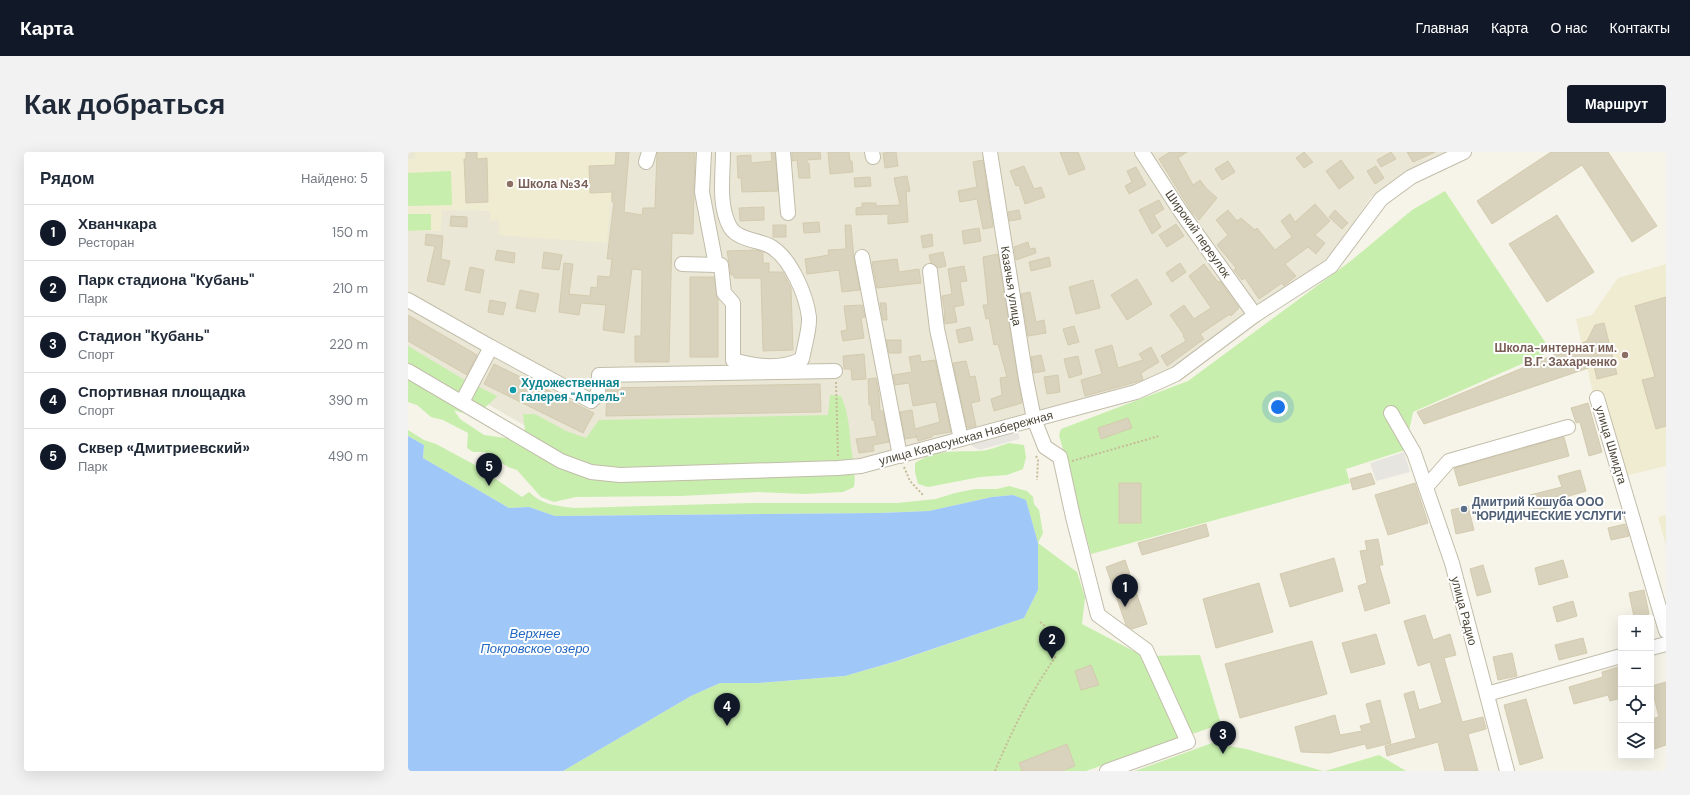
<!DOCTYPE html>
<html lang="ru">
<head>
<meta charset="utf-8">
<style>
  body { margin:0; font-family:"DM Sans",sans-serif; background:#f2f2f3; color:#1f2937 }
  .controls { position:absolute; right:12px; bottom:12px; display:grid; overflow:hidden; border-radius:4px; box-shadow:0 4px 16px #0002 }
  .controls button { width:36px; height:36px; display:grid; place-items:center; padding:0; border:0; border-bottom:1px solid #e0e1e3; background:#fff; color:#1f2937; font:20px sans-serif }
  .you { position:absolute; left:870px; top:255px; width:14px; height:14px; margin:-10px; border:3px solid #fff; border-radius:50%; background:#1a73e8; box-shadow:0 0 0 6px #1a73e833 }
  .badge { display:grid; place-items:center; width:26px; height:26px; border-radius:50%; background:#111827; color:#fff; font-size:13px; font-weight:700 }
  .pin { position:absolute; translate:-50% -33px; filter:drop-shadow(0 1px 2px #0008) }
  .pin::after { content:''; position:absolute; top:21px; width:14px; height:12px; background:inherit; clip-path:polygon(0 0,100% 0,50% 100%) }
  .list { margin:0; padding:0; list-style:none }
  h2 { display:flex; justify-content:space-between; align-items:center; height:52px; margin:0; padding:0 16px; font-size:17px }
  h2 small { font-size:13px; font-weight:400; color:#747a83 }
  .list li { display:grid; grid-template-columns:26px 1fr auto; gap:12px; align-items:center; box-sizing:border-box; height:56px; padding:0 16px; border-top:1px solid #e0e1e3 }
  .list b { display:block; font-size:15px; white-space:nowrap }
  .list p { margin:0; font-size:13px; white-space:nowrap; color:#747a83 }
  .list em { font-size:13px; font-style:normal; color:#747a83 }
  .icon { flex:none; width:22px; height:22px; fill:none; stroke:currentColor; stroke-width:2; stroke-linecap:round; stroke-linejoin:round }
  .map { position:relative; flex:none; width:1258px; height:619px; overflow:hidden; border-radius:4px }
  header { display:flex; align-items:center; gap:24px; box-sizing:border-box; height:56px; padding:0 20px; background:#111827; color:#fff }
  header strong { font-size:19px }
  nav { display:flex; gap:22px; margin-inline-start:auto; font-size:14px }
  .intro { display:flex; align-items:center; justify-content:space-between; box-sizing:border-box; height:96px; padding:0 24px }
  h1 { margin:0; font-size:28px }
  .button { padding:10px 18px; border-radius:4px; background:#111827; color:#fff; font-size:14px; font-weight:700 }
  main { display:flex; gap:24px; padding:0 24px }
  aside { flex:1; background:#fff; border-radius:4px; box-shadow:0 4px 16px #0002 }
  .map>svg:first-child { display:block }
  .residential { fill:#eae7d6 }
  .education { fill:#f0ecd1 }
  .green { fill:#c7eead }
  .parking { fill:#e7e5e0 }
  .water { fill:#9fc7f8 }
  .building { fill:#d9d2bc; stroke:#d4cbaf }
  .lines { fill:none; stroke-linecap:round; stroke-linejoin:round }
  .minor-casing { stroke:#c2bdaa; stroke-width:16 }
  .path { stroke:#c6bc99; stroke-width:2; stroke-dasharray:2 2; stroke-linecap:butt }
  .minor { stroke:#fff; stroke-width:14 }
  .education-dot { fill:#8d6e63; stroke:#fff; stroke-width:1.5 }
  .culture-dot { fill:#0f9aa8; stroke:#fff; stroke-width:1.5 }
  .service-dot { fill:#5c6f8a; stroke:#fff; stroke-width:1.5 }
  .labels { text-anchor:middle; stroke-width:4; stroke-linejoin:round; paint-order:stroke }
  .education-label { font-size:12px; font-weight:bold; fill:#785e54; stroke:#fff; text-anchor:start }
  .street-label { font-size:12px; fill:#4a4536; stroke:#fff }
  .culture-label { font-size:12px; font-weight:bold; fill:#0d838f; stroke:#fff; text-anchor:start }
  .service-label { font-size:12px; font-weight:bold; fill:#4e5e75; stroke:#fff; text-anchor:start }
  .water-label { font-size:13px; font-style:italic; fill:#2368c2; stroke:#fff }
</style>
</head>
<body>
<header>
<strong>Карта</strong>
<nav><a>Главная</a><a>Карта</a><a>О нас</a><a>Контакты</a></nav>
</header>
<div class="intro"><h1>Как добраться</h1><a class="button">Маршрут</a></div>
<main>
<aside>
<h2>Рядом<small>Найдено: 5</small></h2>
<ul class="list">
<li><span class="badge">1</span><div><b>Хванчкара</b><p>Ресторан</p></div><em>150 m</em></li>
<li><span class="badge">2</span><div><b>Парк стадиона &quot;Кубань&quot;</b><p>Парк</p></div><em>210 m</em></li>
<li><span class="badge">3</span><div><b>Стадион &quot;Кубань&quot;</b><p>Спорт</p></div><em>220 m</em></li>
<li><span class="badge">4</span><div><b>Спортивная площадка</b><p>Спорт</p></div><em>390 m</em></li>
<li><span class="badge">5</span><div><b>Сквер «Дмитриевский»</b><p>Парк</p></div><em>490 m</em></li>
</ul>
</aside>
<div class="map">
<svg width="1258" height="619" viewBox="0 0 1258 619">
  <rect width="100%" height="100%" fill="#f6f4e8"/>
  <polygon class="residential" points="0,0 1046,0 993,25 963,45 920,109 835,163 763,218 723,235 498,296 443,308 137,285 0,207"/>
  <g class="education">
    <polygon points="7,0 207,0 199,91 91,83 91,68 82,69 82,59 34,58 33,79 0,79 0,7 6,7"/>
    <polygon points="1258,112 1258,314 1217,324 1192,239 1185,241 1168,167 1184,163 1210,126"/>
    <polygon points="1258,363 1258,394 1250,365"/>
  </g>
  <g class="green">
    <polygon points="43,19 44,53 0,54 0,21"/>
    <polygon points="1037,39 1143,199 1005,260 997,298 938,317 942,331 683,402 651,283 653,277 780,229 944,108 1004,58"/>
    <polygon points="0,62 23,62 23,78 0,79"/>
    <path d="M0,194L55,227L89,244C76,258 66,266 46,258L52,267L76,283L98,286L119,295L115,262H127L158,279L178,286L191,268L420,263L422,243L433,244C441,262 441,276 443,295C445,309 448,321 446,335L435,340L397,342L351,340L273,344L168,345L146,350L133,345L109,318L100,315L77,300H65L59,296L60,281L35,268L23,265L9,253L0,250Z"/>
    <path d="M0,278L16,288L28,292L67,313L114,345L121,340C134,353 149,354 166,356L343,351H489L528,347L547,341L567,337H589L601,334L619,339L625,345L626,352L631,358L635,381L630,391L669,420L677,445L674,472L735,504L792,503L813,572L678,619H654L667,614L659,592L611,611L614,619H155L283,544L312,531H351L437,524L490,509L616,466L630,438V391L618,349L605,343L584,345L521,359L471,361L147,364L121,355L101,356L15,306L16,293L0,284Z"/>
    <path d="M601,291L616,293L618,305L615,317L599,323L572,325L520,335L510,332L507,320V311C529,297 546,300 570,299C580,299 591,294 601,291Z"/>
    <polygon points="804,591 838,597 915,619 727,619"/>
    <polygon points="971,603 998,619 917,619"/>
  </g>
  <g class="parking">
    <polygon points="610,280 612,287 571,298 562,293"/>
    <polygon points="996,300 1002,320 968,329 962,311"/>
  </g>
  <polygon class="water" points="0,284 16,293 15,306 101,356 121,355 147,364 471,361 521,359 584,345 605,343 618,348 630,391 630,438 616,466 489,509 437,524 351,531 312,531 283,544 155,619 0,619"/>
  <g class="building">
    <polygon points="58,0 69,0 69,7 79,6 80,50 58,51 56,7 58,7"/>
    <polygon points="208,0 221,0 216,60 234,63 235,56 247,56 249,0 287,0 285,82 264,81 261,210 227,210 227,184 233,184 234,118 224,117 216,181 195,178 198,153 173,151 171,163 151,160 156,111 165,112 161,142 182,144 183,135 189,136 190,124 202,125 204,107 199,107 206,50 204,50 204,40 182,41 181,14 207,13"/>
    <polygon points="363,0 367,0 370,39 334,40 333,26 330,26 329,4 343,3 343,11 364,9"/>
    <polygon points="384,0 412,0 413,7 399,8 399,12 401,11 402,26 391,26 389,8 384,9"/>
    <polygon points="420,0 441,0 442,9 444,9 445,20 422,22"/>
    <polygon points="484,0 488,0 490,14 477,16 475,1"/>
    <polygon points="652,0 670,0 677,17 661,23"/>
    <polygon points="762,0 779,0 770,6 785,33 792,28 798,36 809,46 791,68 783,59 751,7"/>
    <polygon points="896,0 905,10 896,16 888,6"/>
    <polygon points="983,0 988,7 973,15 969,8"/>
    <polygon points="999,0 1027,0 1005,10"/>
    <polygon points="1143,0 1200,0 1249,74 1224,90 1174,13 1084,72 1069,49"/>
    <polygon points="575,8 585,75 575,77 569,47 552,50 550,39 569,35 565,10"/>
    <polygon points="933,8 946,26 931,37 918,19"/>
    <polygon points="820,9 827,20 814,28 807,17"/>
    <polygon points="616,14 626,37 633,35 637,45 617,52 611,33 608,34 602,19"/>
    <polygon points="968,14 976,26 967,32 959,19"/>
    <polygon points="728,15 738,33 721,42 717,34 724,30 719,19"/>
    <polygon points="499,24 502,39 498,40 500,70 480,72 480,62 448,63 448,56 454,55 454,51 468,51 468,54 492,53 486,26"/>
    <polygon points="462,25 463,34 447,35 446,26"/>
    <polygon points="751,48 756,57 746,63 753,75 744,82 731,58"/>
    <polygon points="907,52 922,69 907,83 917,91 908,102 900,95 877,112 888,124 876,134 874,131 851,147 837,126 834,128 826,118 828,116 809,93 820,83 808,68 820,58 829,69 833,66 847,78 849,76 867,98 884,85 873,69 882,62 887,70"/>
    <polygon points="356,55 356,68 332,69 331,56"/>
    <polygon points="611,58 613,67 602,69 600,60"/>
    <polygon points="927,58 940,71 934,77 921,65"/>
    <polygon points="1149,63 1186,120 1139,150 1101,92"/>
    <polygon points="43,64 59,65 59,75 42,74"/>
    <polygon points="411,70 412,80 396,81 395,71"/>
    <polygon points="768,72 776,84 759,95 751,83"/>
    <rect x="365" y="73" width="13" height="12"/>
    <polygon points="437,73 443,73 446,107 452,138 434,140 431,118 399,122 397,107 421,103 420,98 438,97"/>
    <polygon points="571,76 573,89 556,92 554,79"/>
    <polygon points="18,82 35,84 33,107 42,109 36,133 19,129 27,94 17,93"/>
    <polygon points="524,82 525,94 515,96 513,84"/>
    <polygon points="620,90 622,97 627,96 628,101 608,108 606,95"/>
    <polygon points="89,98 107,101 106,111 87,108"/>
    <polygon points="348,98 355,100 355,111 361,111 361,120 375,120 383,136 385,198 355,199 353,126 326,126 326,123 323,123 319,99"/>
    <polygon points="136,100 154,103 151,118 134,116"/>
    <polygon points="535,100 538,114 530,116 523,111 521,103"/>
    <polygon points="590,102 614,251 586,259 583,247 594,243 592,226 599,225 590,192 586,193 581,166 578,167 575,153 580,153 575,105"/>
    <polygon points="641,105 643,114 623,119 621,110"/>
    <polygon points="489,107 491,120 511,117 513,131 469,136 464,110"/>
    <polygon points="772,111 778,120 764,130 758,121"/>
    <polygon points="796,112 810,130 812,129 831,156 823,164 822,162 792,182 796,187 759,214 753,204 778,189 775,184 776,183 762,163 776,153 786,167 803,156 781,124"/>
    <polygon points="556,114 559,129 552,130 556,153 546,155 549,170 537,172 536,162 537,162 534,144 544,142 540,117"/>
    <polygon points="62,115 76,118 72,141 57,138"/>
    <polygon points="282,125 306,125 310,147 310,205 282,205"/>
    <polygon points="729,127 744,152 719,168 703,143"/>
    <polygon points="685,128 692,156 668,162 661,135"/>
    <polygon points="112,138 131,142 127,160 108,156"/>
    <polygon points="622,140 628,170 636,168 638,181 620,184 613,142"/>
    <polygon points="1258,145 1258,274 1248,277 1234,228 1247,225 1227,154"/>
    <polygon points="82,148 98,151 95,163 80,160"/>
    <polygon points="472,151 478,151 479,168 475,168"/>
    <polygon points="454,153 457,165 453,166 456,186 435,189 433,179 439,178 436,154"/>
    <polygon points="0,163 69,203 59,223 0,189"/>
    <polygon points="1196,171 1209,222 1189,227 1186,214 1016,272 1009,260 1179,189 1187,173"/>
    <polygon points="666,174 671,190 660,193 655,177"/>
    <polygon points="562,175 565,188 551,191 548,178"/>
    <polygon points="478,188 493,188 493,201 481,201"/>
    <polygon points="704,193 710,216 735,208 731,202 743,195 751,210 733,221 735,228 732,229 677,244 673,228 694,222 687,198"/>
    <polygon points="456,202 458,227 444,228 443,217 436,217 435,204"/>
    <polygon points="512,203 513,210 527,208 543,280 524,283 524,285 510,289 508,283 509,285 497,287 492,260 504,258 507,277 532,270 528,250 505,254 501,231 487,233 485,223 504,220 501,205"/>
    <polygon points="633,203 637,219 626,221 623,205"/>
    <polygon points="670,204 674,222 661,226 656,207"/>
    <polygon points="558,209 562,225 567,224 572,249 563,251 568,274 559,276 545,211"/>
    <polygon points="86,212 186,261 175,281 76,232"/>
    <polygon points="650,223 652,240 639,242 636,225"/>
    <polygon points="468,226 471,242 472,259 475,259 481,290 465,293 466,299 451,301 448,287 469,284 466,268 464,268 463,253 461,253 460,227"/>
    <polygon points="412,232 413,260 198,264 199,236"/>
    <polygon points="1180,251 1194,300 1181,304 1172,270 1168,271 1163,256"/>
    <polygon points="720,266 724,276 693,287 690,276"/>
    <polygon points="1156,285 1161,304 1051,334 1046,316"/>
    <polygon points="1172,318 1178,339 1151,347 1153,352 1126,359 1122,343 1154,335 1150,324"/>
    <polygon points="963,321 967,332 945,338 942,327"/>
    <rect x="711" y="331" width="22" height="40"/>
    <polygon points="1007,331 1020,371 980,383 967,343"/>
    <polygon points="1060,354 1066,378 1048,382 1043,358"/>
    <polygon points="798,372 801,384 734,403 730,391"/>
    <polygon points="1217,372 1221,384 1203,388 1200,376"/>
    <polygon points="970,387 975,413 971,413 982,451 957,459 950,434 959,431 952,399 959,398 957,389"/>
    <polygon points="926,406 935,439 882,455 872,422"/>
    <polygon points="717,408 739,472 724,477 718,473 698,415"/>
    <polygon points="1155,408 1160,425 1131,433 1127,416"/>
    <polygon points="1075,413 1083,440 1069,444 1062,417"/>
    <polygon points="851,431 865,480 808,496 795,447"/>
    <polygon points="1236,438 1241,462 1226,465 1221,441"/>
    <polygon points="1165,449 1169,464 1149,470 1145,455"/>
    <polygon points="1017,463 1025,488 1042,482 1048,503 1036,506 1054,570 1075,565 1078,577 1060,582 1070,619 1037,619 1030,590 979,604 977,594 1008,586 996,542 1006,539 1011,558 1034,551 1022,510 1010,514 996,469"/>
    <polygon points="968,482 977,512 943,521 934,491"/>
    <polygon points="1175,486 1179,501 1151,508 1147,493"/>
    <polygon points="904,489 919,542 832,566 817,512"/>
    <polygon points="1104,501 1109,524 1090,528 1085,505"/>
    <polygon points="683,513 691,533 673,538 667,519"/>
    <polygon points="1213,514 1213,546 1202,549 1200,543 1166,552 1161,535 1195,525 1194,520"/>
    <polygon points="1258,530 1258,593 1243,598 1243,567 1251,565 1243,534"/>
    <polygon points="1118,547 1135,606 1112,613 1096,553"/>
    <polygon points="972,548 983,591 959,597 957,592 921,601 893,600 887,575 927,563 932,583 954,579 952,574 963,571 958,552"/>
    <polygon points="659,592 667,614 654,619 614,619 611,611"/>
  </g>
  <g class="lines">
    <defs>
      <g id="minor">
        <polyline points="375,0 380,61"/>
        <polyline points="464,0 465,5"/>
        <polyline points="582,0 618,227 626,267 637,295 652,305 665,365 690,463 738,498 780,590 699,619"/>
        <polyline points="734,0 773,60 847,163"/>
        <polyline points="238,10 241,0"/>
        <polyline points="454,105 492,304"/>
        <polyline points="274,112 308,113 294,40 296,0"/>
        <path d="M308,113H313L316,141L325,151V208C348,215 373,218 394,207C396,196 402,176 401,165C398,143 383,106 362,94C350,88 330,88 322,75C310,53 315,24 315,0"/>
        <polyline points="522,119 529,177 553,287"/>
        <polyline points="0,148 83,195"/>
        <polyline points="0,219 153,309 183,320 212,323 430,316 453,314 728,240 768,222 847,163 923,114 973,47 1003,25 1056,0"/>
        <polyline points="1189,246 1258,479"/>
        <polyline points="54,250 83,195 183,249 190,242 191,223 427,219"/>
        <polyline points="983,261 1006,301 1044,411 1099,619"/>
        <polyline points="1018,335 1041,309 1160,275"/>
        <polyline points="1243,496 1258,492"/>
        <polyline points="1079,542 1213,504"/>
      </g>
    </defs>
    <use href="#minor" class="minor-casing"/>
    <g class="path">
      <polyline points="428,230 430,305"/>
      <polyline points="628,304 630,308 629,328"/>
      <polyline points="664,309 751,284"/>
      <polyline points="496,315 502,329 515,343"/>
      <polyline points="632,470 637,474"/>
      <path d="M587,619C604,578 623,540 648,504"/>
    </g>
    <use href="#minor" class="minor"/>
  </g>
  <g class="education-dot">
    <circle cx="102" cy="32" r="4"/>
    <circle cx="1217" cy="203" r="4"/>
  </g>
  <circle class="culture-dot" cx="105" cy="238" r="4"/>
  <circle class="service-dot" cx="1056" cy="357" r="4"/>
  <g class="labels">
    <g class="education-label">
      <text x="110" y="36">Школа №34</text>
      <text x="1209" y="200" text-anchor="end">Школа-интернат им.<tspan x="1209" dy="14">В.Г. Захарченко</tspan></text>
    </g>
    <g class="street-label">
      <text transform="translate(790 82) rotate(55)" y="4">Широкий переулок</text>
      <text transform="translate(603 134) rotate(81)" y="4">Казачья улица</text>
      <text transform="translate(558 286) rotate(-15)" y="4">улица Карасунская Набережная</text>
      <text transform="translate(1203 293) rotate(73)" y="4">улица Шмидта</text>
      <text transform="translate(1056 459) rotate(75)" y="4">улица Радио</text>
    </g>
    <g class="culture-label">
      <text x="113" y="235">Художественная<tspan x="113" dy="14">галерея "Апрель"</tspan></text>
    </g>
    <g class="service-label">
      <text x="1064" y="354">Дмитрий Кошуба ООО<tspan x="1064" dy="14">"ЮРИДИЧЕСКИЕ УСЛУГИ"</tspan></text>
    </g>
    <g class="water-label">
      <text x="127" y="486">Верхнее<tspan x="127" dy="15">Покровское озеро</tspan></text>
    </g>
  </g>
</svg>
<div class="controls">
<button>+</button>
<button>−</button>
<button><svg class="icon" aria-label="locate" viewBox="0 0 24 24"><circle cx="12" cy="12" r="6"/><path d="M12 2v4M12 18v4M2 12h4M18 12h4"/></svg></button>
<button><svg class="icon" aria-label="layers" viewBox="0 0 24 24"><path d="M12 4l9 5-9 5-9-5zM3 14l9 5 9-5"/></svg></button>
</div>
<div class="you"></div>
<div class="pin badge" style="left:717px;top:455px">1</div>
<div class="pin badge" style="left:644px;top:507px">2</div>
<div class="pin badge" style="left:815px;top:602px">3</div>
<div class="pin badge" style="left:319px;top:574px">4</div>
<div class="pin badge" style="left:81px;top:334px">5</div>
</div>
</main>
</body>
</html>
